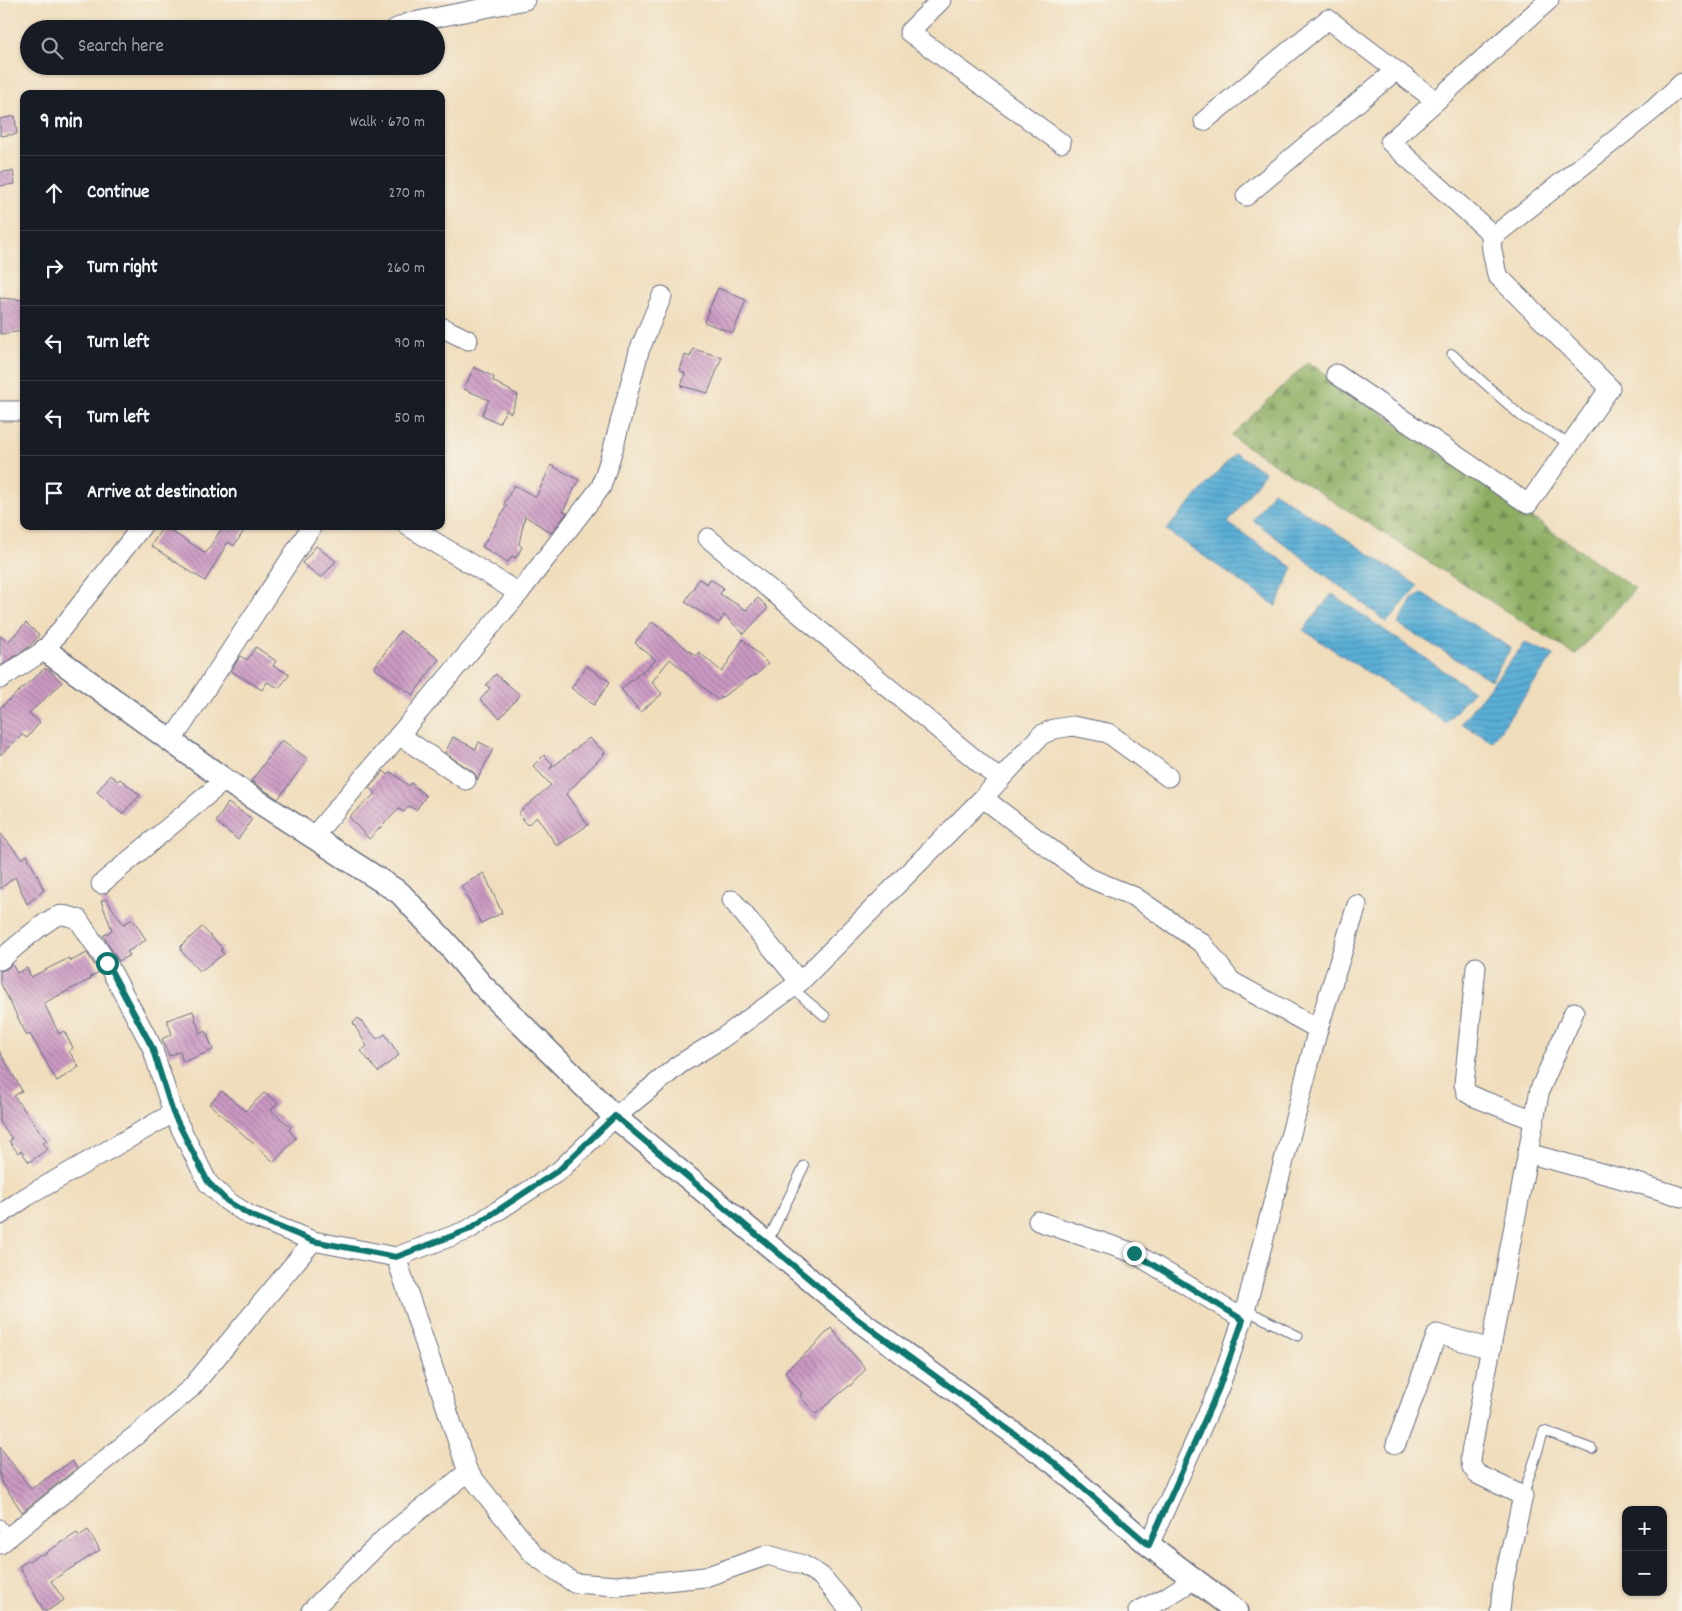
<!DOCTYPE html>
<html lang="en">
<head>
<meta charset="utf-8">
<style>
  body { margin:0; font-family:Dekko,sans-serif; background:#20242c; color:#f1f3f6 }
  .controls { position:absolute; right:15px; bottom:15px; display:grid; overflow:hidden; border-radius:10px; box-shadow:0 1px 4px #0004 }
  .controls button { width:45px; height:45px; display:grid; place-items:center; padding:0; border:0; border-bottom:1px solid #363941; background:#171b24; color:#f1f3f6; font:25px sans-serif }
  .stop { position:absolute; width:15px; height:15px; margin:-11px; border:4px solid #0f766e; border-radius:50%; background:#fff }
  .stop.end { background:#0f766e; border-color:#fff; box-shadow:0 1px 5px #0008 }
  .list { margin:0; padding:0; list-style:none }
  h2 { display:flex; justify-content:space-between; align-items:center; height:65px; margin:0; padding:0 20px; font-size:21px }
  h2 small { font-size:16px; font-weight:400; color:#9ea1a6 }
  .list li { display:grid; grid-template-columns:32px 1fr auto; gap:15px; align-items:center; box-sizing:border-box; height:75px; padding:0 20px; border-top:1px solid #363941 }
  .list b { display:block; font-size:19px; white-space:nowrap }
  .list em { font-size:16px; font-style:normal; color:#9ea1a6 }
  .icon { flex:none; width:28px; height:28px; fill:none; stroke:currentColor; stroke-width:2; stroke-linecap:round; stroke-linejoin:round }
  .map { position:relative; flex:none; width:1682px; height:1611px; overflow:hidden }
  .search { position:absolute; background:#171b24; box-shadow:0 1px 4px #0004; left:20px; top:20px; width:425px; height:55px; display:flex; align-items:center; gap:12px; box-sizing:border-box; padding:0 18px; border-radius:28px; color:#9ea1a6; font-size:19px }
  .panel { position:absolute; background:#171b24; box-shadow:0 1px 4px #0004; left:20px; top:90px; width:425px; height:440px; border-radius:10px }
  .map>svg:first-child { display:block }
  .forest { fill:url(#forest-firs); stroke:#546e60 }
  .water { fill:url(#water-rules); stroke:#3a6f9a }
  .building { fill:url(#building-back-hatch) }
  .lines { fill:none; stroke-linecap:round; stroke-linejoin:round }
  .service-casing { stroke:#666c7f; stroke-width:11 }
  .minor-casing { stroke:#666c7f; stroke-width:21 }
  .tertiary-casing { stroke:#666c7f; stroke-width:25 }
  .service { stroke:#fff; stroke-width:9 }
  .minor { stroke:#fff; stroke-width:19 }
  .tertiary { stroke:#fff; stroke-width:22 }
  .route { stroke:#0f766e; stroke-width:6 }
</style>
</head>
<body>
<div class="map">
<svg width="1682" height="1611" viewBox="0 0 1682 1611">
  <defs>
    <pattern id="forest-firs" width="22" height="20" patternUnits="userSpaceOnUse" patternTransform="scale(1.25)"><rect width="22" height="20" fill="#8dae62"/><path d="M5 1l3.5 6h-7zM16 11l3.5 6h-7z" fill="#728e54"/></pattern>
    <pattern id="water-rules" width="6" height="5" patternUnits="userSpaceOnUse" patternTransform="scale(1.25)"><rect width="6" height="5" fill="#5aafd6"/><path d="M0 2.5h6" fill="none" stroke="#4a8fb1"/></pattern>
    <pattern id="building-back-hatch" width="6" height="6" patternUnits="userSpaceOnUse" patternTransform="scale(1.25)"><rect width="6" height="6" fill="#cb99c2"/><path d="M-1 5l2 2M0 0l6 6M5-1l2 2" fill="none" stroke="#a47da1"/></pattern>
  </defs>
  <rect width="100%" height="100%" fill="#f7f3e8"/>
  <filter id="ink" filterUnits="userSpaceOnUse"><feTurbulence type="fractalNoise" baseFrequency=".02" numOctaves="2"/><feDisplacementMap in="SourceGraphic" scale="10" xChannelSelector="R" yChannelSelector="G"/><feConvolveMatrix kernelMatrix="1 2 1 2 8 2 1 2 1" color-interpolation-filters="sRGB"/></filter>
  <filter id="wash" filterUnits="userSpaceOnUse"><feTurbulence type="fractalNoise" baseFrequency=".0096" numOctaves="4" result="noise"/><feDisplacementMap in="SourceGraphic" scale="20" xChannelSelector="R" yChannelSelector="G"/><feGaussianBlur stdDeviation="1.12" result="paint"/><feColorMatrix in="noise" values="0 0 0 0 0 0 0 0 0 0 0 0 0 0 0 0 0 1.4 0 .05"/><feComposite in="paint" operator="in"/></filter>
  <g filter="url(#wash)">
    <rect width="100%" height="100%" fill="#f0ddbc"/>
    <polygon class="forest" points="1308,362 1635,589 1575,655 1231,436"/>
    <g class="water">
      <polygon points="1235,453 1265,472 1228,523 1293,568 1276,606 1166,530"/>
      <polygon points="1273,491 1418,586 1387,622 1253,520"/>
      <polygon points="1422,593 1511,648 1491,680 1398,624 1413,598"/>
      <polygon points="1332,594 1473,691 1446,723 1303,630"/>
      <polygon points="1525,643 1554,655 1492,742 1461,723"/>
    </g>
    <g id="blocks">
      <g class="building">
        <polygon points="15,116 17,134 0,136 0,119"/>
        <polygon points="13,171 15,184 0,186 0,172"/>
        <polygon points="718,288 746,300 733,333 704,322"/>
        <polygon points="0,298 24,300 24,331 0,334"/>
        <polygon points="693,349 722,357 708,393 681,386 685,374 680,370 685,355 690,357"/>
        <polygon points="474,367 494,377 493,381 518,395 511,413 506,410 499,423 482,415 489,400 464,389"/>
        <polygon points="551,465 579,480 563,511 567,513 551,533 525,516 519,544 522,547 516,558 512,556 508,562 482,547 507,505 504,504 514,485 536,497"/>
        <polygon points="163,526 206,553 223,526 247,526 234,546 228,542 205,581 151,546"/>
        <polygon points="316,546 336,561 321,578 302,563"/>
        <polygon points="699,579 707,584 710,579 724,588 720,594 746,610 758,598 768,608 744,634 724,615 719,623 685,602"/>
        <polygon points="652,622 696,656 699,652 722,672 743,639 768,664 755,676 754,675 718,700 670,659 652,682 662,694 640,712 621,689 656,660 635,643"/>
        <polygon points="26,623 39,635 29,647 0,666 0,636 8,642"/>
        <polygon points="400,631 439,659 413,695 374,668"/>
        <polygon points="256,647 276,661 273,666 290,674 279,688 267,682 262,690 231,671 240,656 247,660"/>
        <polygon points="587,666 610,682 594,705 571,688"/>
        <polygon points="45,668 46,670 48,669 62,683 29,713 40,722 27,738 22,735 0,755 0,708"/>
        <polygon points="496,674 520,695 500,718 480,700 490,688 486,685"/>
        <polygon points="453,737 476,749 479,742 493,749 477,780 476,775 472,771 445,753"/>
        <polygon points="589,738 605,753 566,794 588,825 557,846 537,817 527,825 518,813 551,785 533,766 544,755 553,764 550,769"/>
        <polygon points="282,740 308,759 278,799 251,781"/>
        <polygon points="384,771 388,775 391,772 409,786 411,783 426,796 416,810 409,806 404,812 399,809 369,839 349,817 376,793 369,788"/>
        <polygon points="110,775 118,781 120,779 140,795 122,814 97,792"/>
        <polygon points="228,803 252,819 238,840 216,822"/>
        <polygon points="0,833 22,859 27,855 44,890 27,904 15,877 0,889"/>
        <polygon points="484,873 502,913 481,923 461,886"/>
        <polygon points="106,899 123,924 133,919 146,940 127,952 130,955 119,961 103,936 112,930 101,901"/>
        <polygon points="202,927 223,949 220,950 224,954 200,971 181,951 181,946"/>
        <polygon points="87,953 99,972 90,977 91,979 44,1003 59,1034 64,1031 73,1048 69,1051 79,1067 57,1081 30,1034 27,1036 0,982 0,971 7,969 12,964 17,973 27,968 31,977 69,958 71,961"/>
        <polygon points="193,1011 200,1034 206,1031 213,1050 183,1062 180,1051 169,1056 162,1039 172,1034 167,1020"/>
        <polygon points="358,1018 377,1039 385,1034 399,1055 378,1072 361,1051 367,1046 353,1023"/>
        <polygon points="0,1052 22,1091 14,1096 47,1141 43,1143 48,1149 29,1162 21,1151 18,1153 9,1141 12,1139 0,1122"/>
        <polygon points="222,1091 245,1111 264,1093 278,1103 271,1110 291,1127 289,1130 296,1138 274,1162 209,1104"/>
        <polygon points="831,1328 866,1369 850,1386 850,1385 816,1414 800,1396 802,1394 785,1371 813,1347"/>
        <polygon points="0,1447 31,1489 72,1461 77,1468 22,1512 0,1479"/>
        <polygon points="88,1530 100,1550 51,1581 64,1600 47,1611 44,1611 19,1566 41,1554 42,1555 77,1533 79,1536"/>
      </g>
    </g>
  </g>
  <g filter="url(#ink)">
    <use href="#blocks" fill-opacity="0" stroke="#666c7f" stroke-width="1"/>
    <g class="lines">
      <defs>
        <g id="service">
          <polyline points="1452,354 1522,417 1571,444"/>
          <polyline points="792,988 825,1016"/>
          <polyline points="767,1243 804,1166"/>
          <polyline points="1246,1310 1298,1336"/>
          <polyline points="1523,1496 1544,1431 1592,1449"/>
          <polyline points="0,1524 10,1537"/>
        </g>
        <g id="minor">
          <polyline points="941,0 909,32 1061,143"/>
          <polyline points="395,29 408,23 525,0"/>
          <polyline points="1204,121 1328,19 1436,101"/>
          <polyline points="1246,196 1395,71"/>
          <polyline points="1494,236 1390,142 1549,0"/>
          <polyline points="441,327 468,340"/>
          <polyline points="1336,374 1528,504 1610,388 1497,275 1492,250 1491,242 1494,236 1654,109 1682,83"/>
          <polyline points="0,411 24,411"/>
          <polyline points="408,526 519,593"/>
          <polyline points="708,538 1000,780"/>
          <polyline points="0,679 45,650 142,526"/>
          <polyline points="399,735 466,780"/>
          <polyline points="171,742 312,526"/>
          <polyline points="983,798 1089,878 1135,897 1203,944 1231,981 1318,1029"/>
          <polyline points="313,837 519,593 601,487 613,449 639,351 662,296"/>
          <polyline points="101,884 225,780"/>
          <polyline points="732,900 800,982"/>
          <path d="M0,960C12,950 45,920 58,916C64,914 71,917 78,919L107,963L152,1047L173,1113L208,1183L227,1201L249,1215L313,1241L396,1257L468,1230L559,1171L615,1117L680,1064L721,1039L800,982L983,798L1041,735L1054,729L1073,726L1108,733L1168,777"/>
          <polyline points="1476,967 1464,1084 1466,1092 1474,1097 1534,1120"/>
          <polyline points="1527,1153 1634,1182 1682,1197"/>
          <polyline points="0,1215 26,1197 173,1113"/>
          <polyline points="1038,1221 1134,1253 1243,1319"/>
          <polyline points="396,1257 468,1472 534,1555 574,1583 617,1586 705,1577 768,1555 803,1565 821,1576 851,1611"/>
          <polyline points="1396,1444 1437,1334 1491,1349"/>
          <polyline points="0,1544 135,1436 191,1388 313,1241"/>
          <polyline points="1149,1545 1219,1388 1243,1319 1318,1029 1357,905"/>
          <polyline points="311,1611 387,1536 468,1472"/>
          <polyline points="1138,1611 1165,1598 1193,1580"/>
          <polyline points="1500,1611 1503,1584 1523,1496 1477,1474 1472,1467 1470,1458 1540,1089 1574,1012"/>
        </g>
        <polyline id="tertiary" points="45,650 225,780 400,893 450,947 480,983 615,1117 857,1319 1053,1462 1149,1545 1236,1611"/>
      </defs>
      <use href="#service" class="service-casing"/>
      <use href="#minor" class="minor-casing"/>
      <use href="#tertiary" class="tertiary-casing"/>
      <use href="#service" class="service"/>
      <use href="#minor" class="minor"/>
      <use href="#tertiary" class="tertiary"/>
    </g>
  </g>
  <g class="lines" filter="url(#ink)">
    <polyline class="route" points="107,963 152,1047 173,1113 208,1182 227,1201 250,1215 313,1241 396,1257 468,1230 559,1170 615,1116 857,1319 1053,1462 1149,1545 1219,1388 1243,1320 1134,1253"/>
  </g>
</svg>
<div class="controls">
<button>+</button>
<button>−</button>
</div>
<div class="stop" style="left:107px;top:963px"></div>
<div class="stop end" style="left:1134px;top:1253px"></div>
<div class="search"><svg class="icon" aria-label="search" viewBox="0 0 24 24"><circle cx="10" cy="10" r="6"/><path d="M15 15l6 6"/></svg>Search here</div>
<section class="panel">
<h2>9 min<small>Walk · 670 m</small></h2>
<ul class="list">
<li><svg class="icon" aria-label="ahead" viewBox="0 0 24 24"><path d="M12 20V5M6 11l6-6 6 6"/></svg><div><b>Continue</b></div><em>270 m</em></li>
<li><svg class="icon" aria-label="right" viewBox="0 0 24 24"><path d="M7 20v-9h11M14 6l5 5-5 5"/></svg><div><b>Turn right</b></div><em>260 m</em></li>
<li><svg class="icon" aria-label="left" viewBox="0 0 24 24"><path d="M17 20v-9H6M10 6l-5 5 5 5"/></svg><div><b>Turn left</b></div><em>90 m</em></li>
<li><svg class="icon" aria-label="left" viewBox="0 0 24 24"><path d="M17 20v-9H6M10 6l-5 5 5 5"/></svg><div><b>Turn left</b></div><em>50 m</em></li>
<li><svg class="icon" aria-label="arrive" viewBox="0 0 24 24"><path d="M6 21V4h12l-3 4 3 4H6"/></svg><div><b>Arrive at destination</b></div></li>
</ul>
</section>
</div>
</body>
</html>
